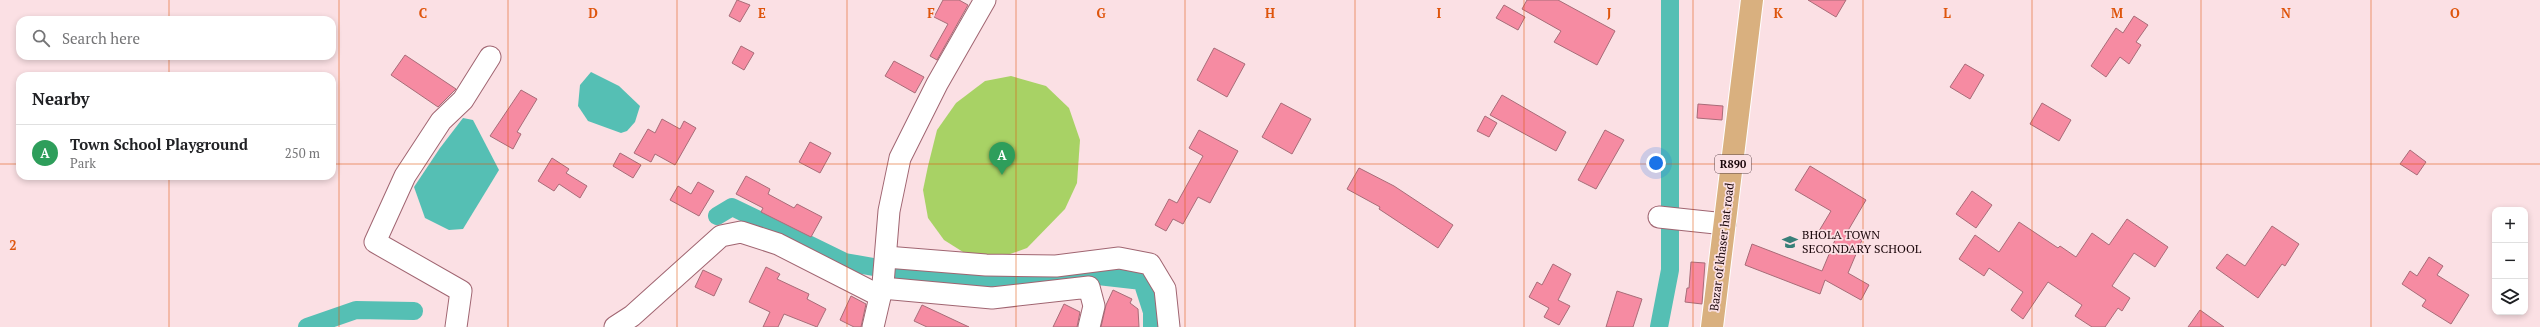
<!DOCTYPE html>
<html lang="en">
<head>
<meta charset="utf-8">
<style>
  body { margin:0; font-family:"PT Serif",serif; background:#f2f2f2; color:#202124 }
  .controls { position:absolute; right:12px; bottom:12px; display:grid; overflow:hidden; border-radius:8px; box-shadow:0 2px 6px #0003 }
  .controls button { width:36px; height:36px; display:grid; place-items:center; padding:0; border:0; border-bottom:1px solid #e0e0e0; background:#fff; color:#202124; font:20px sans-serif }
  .you { position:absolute; left:1656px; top:163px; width:14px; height:14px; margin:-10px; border:3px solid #fff; border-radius:50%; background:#1a73e8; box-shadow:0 0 0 6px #1a73e833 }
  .badge { display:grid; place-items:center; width:26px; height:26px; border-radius:50%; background:#db2777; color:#fff; font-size:13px; font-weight:700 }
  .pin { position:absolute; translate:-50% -33px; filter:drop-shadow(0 1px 2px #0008) }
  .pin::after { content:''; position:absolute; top:21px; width:14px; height:12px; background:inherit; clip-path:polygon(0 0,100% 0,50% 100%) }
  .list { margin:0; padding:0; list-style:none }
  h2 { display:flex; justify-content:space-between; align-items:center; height:52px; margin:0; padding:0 16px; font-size:17px }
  h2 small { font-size:13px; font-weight:400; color:#757577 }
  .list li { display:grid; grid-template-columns:26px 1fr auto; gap:12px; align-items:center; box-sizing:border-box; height:56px; padding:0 16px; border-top:1px solid #e0e0e0 }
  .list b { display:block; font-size:15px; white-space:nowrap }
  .list p { margin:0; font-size:13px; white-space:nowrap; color:#757577 }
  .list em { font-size:13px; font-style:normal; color:#757577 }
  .icon { flex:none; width:22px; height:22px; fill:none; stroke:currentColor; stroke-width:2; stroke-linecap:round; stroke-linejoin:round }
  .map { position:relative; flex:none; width:2540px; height:327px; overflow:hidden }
  .search { position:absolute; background:#fff; box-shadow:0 2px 6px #0003; left:16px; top:16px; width:320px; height:44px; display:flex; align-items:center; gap:10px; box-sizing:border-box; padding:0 14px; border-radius:12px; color:#757577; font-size:15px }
  .panel { position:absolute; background:#fff; box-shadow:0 2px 6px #0003; left:16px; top:72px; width:320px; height:108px; border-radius:12px }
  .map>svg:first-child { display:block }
  .green { fill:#a8d265 }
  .water { fill:#55bfb4 }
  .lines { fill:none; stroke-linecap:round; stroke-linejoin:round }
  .canal { stroke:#55bfb4; stroke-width:18 }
  .building { fill:#f68ba2; stroke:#a86c78 }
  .minor-casing { stroke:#a06571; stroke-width:23 }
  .primary-casing { stroke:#fff; stroke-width:24 }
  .minor { stroke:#fff; stroke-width:21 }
  .primary { stroke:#d9b07f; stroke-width:22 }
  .grid { fill:none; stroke:#de550c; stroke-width:1; stroke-opacity:0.55 }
  .labels { text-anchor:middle; stroke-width:3.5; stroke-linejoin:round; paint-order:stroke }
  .shield { fill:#fbe0e4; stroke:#5d474b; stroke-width:1 }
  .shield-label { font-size:11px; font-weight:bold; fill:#190509 }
  .poi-label { font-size:12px; fill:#190509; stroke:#fbe0e4; text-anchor:start }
  .street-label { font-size:12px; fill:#190509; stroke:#fbe0e4 }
  .grid-label { font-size:13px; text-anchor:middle; font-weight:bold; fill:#de550c; stroke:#fbe0e4; stroke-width:3.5; stroke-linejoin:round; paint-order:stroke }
</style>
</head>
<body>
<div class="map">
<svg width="2540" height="327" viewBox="0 0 2540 327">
  <rect width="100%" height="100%" fill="#fbe0e4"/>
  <polygon class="green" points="1011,76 1046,86 1069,108 1080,140 1077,183 1065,209 1027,248 996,259 971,257 944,240 928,218 923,190 928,166 937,130 956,103 985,81"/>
  <g class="water">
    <polygon points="591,72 619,86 640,106 635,122 627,131 621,133 588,121 578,106 580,85"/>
    <polygon points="463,118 473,120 499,170 463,229 449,230 425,218 414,187 440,148"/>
  </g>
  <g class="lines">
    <g class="canal">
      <polyline points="717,216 732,207 845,262 913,274 1023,282 1098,276 1142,281 1152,312 1152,327"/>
      <polyline points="307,327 356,310 414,311"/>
      <polyline points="1659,327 1670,270 1670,0"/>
    </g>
  </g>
  <g class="building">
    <polygon points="737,0 750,5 740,22 729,16"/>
    <polygon points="943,0 959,0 968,5 937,60 930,56 948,24 934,17"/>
    <polygon points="1527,0 1558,0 1615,31 1597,65 1554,42 1561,31 1522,9"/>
    <polygon points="1808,0 1846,0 1836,17"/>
    <polygon points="1504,5 1525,17 1518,30 1496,18"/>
    <polygon points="2134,16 2148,25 2136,42 2141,45 2129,64 2120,57 2106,77 2091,66 2116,28 2123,33"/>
    <polygon points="741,46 754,53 744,70 732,63"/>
    <polygon points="1214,48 1245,64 1227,97 1197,80"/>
    <polygon points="405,55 456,89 438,107 391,75"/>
    <polygon points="894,61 924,77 915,93 885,76"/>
    <polygon points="1965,64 1984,75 1970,99 1950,87"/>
    <polygon points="521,90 537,99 517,132 521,134 513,149 490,136"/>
    <polygon points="1502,95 1566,132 1556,151 1490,115"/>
    <polygon points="1281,103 1311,119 1292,154 1262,137"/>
    <polygon points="2042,103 2071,120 2059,141 2030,124"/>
    <polygon points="1698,104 1723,106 1722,120 1697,118"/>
    <polygon points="1485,116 1497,123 1489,137 1477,131"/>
    <polygon points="662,119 680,129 684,121 696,128 675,165 655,154 651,162 634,153 648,129 655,133"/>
    <polygon points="1199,130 1238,151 1210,203 1198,197 1183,224 1173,219 1166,231 1155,225 1169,199 1177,203 1203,156 1189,148"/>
    <polygon points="1605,130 1624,140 1596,189 1578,180"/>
    <polygon points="810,142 831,153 820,173 799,162"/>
    <polygon points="2410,150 2426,162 2417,175 2400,164"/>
    <polygon points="620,153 641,165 633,178 613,166"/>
    <polygon points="552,158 569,169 566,173 587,186 580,198 559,184 554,191 538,181"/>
    <polygon points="1810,166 1866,200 1846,234 1862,240 1848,273 1869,285 1861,300 1825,280 1820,294 1745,265 1752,244 1822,271 1835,240 1819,231 1831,211 1795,190"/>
    <polygon points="1359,168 1394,186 1453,225 1438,248 1379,209 1380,207 1347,189"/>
    <polygon points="746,176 770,189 768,194 794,208 797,204 822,217 811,237 761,212 763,208 736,194"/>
    <polygon points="698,182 714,191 699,216 670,200 678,186 691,194"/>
    <polygon points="1972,191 1992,205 1976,228 1956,214"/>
    <polygon points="2127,219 2168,247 2155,267 2134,253 2112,286 2130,298 2122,311 2118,308 2105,327 2092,327 2075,316 2082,305 2048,282 2023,319 2011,310 2023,292 1989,268 1984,276 1959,259 1975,235 1999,252 2019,222 2058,248 2060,246 2076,257 2092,233 2109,245"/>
    <polygon points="2272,226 2299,244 2285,266 2282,264 2258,298 2216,268 2227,254 2245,266"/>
    <polygon points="2429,257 2443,266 2437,275 2469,295 2451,324 2422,306 2426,300 2402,284 2410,271 2417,276"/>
    <polygon points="1691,262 1705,263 1702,304 1685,302 1687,288 1689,288"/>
    <polygon points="1553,264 1571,274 1558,300 1570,306 1559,325 1544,317 1549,308 1529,297 1537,282 1542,285"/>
    <polygon points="766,267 780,274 777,279 809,294 807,299 826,309 817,327 784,314 778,327 763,327 770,312 749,302"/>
    <polygon points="703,270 722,279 714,296 695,287"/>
    <polygon points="1113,290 1132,299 1130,303 1138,309 1139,327 1101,327 1106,305"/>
    <polygon points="1617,291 1642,299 1633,327 1606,327"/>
    <polygon points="851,296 866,304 861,327 854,327 840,320"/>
    <polygon points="1064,304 1080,312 1077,327 1053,327"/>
    <polygon points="922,305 969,327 927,327 914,321"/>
    <polygon points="2200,310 2224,327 2188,327"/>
  </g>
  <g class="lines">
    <defs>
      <g id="minor">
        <polyline points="1659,217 1725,224"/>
        <polyline points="886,257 986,265 1056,266 1119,258 1150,264 1165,289 1169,327"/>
        <polyline points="882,288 992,298 1089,287 1094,306 1089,327"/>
        <polyline points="456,327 461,291 375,242 405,176 441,121 463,100 490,57"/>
        <polyline points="615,327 632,316 721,236 741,232 778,244 880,296"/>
        <polyline points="873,327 883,284 889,211 900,158 937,84 985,0"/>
      </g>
      <polyline id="primary" points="1712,327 1752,0"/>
    </defs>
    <use href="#minor" class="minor-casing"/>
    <use href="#primary" class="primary-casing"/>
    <use href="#minor" class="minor"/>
    <use href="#primary" class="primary"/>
  </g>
  <path class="grid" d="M169,0V20M339,0V327M508,0V327M677,0V327M847,0V327M1016,0V327M1185,0V327M1355,0V327M1524,0V327M1693,0V327M1863,0V327M2032,0V327M2201,0V327M2371,0V327M169,56V76M0,164H20M332,164H2540M169,176V327"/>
  <defs>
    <symbol id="school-bare" viewBox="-9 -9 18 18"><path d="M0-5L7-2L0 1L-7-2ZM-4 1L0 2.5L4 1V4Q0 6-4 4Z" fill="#387f78" stroke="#fbe0e4" stroke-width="2.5" paint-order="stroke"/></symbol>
  </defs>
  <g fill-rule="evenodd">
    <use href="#school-bare" x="1779" y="231" width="22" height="22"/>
  </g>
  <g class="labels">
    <rect class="shield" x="1715" y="155" width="36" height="18" rx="3"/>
    <g class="shield-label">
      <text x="1733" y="168">R890</text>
    </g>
    <g class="poi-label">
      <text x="1802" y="239">BHOLA TOWN<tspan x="1802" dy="14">SECONDARY SCHOOL</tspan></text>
    </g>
    <g class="street-label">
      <text transform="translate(1722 247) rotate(-83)" y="4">Bazar of khaser hat road</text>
    </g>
  </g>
  <g class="grid-label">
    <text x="423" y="18">C</text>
    <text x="593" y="18">D</text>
    <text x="762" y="18">E</text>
    <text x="931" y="18">F</text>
    <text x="1101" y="18">G</text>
    <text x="1270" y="18">H</text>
    <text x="1439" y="18">I</text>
    <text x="1609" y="18">J</text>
    <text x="1778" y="18">K</text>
    <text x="1947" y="18">L</text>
    <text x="2117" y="18">M</text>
    <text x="2286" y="18">N</text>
    <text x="2455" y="18">O</text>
    <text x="13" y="250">2</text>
  </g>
</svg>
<div class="controls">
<button>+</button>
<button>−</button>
<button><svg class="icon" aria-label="layers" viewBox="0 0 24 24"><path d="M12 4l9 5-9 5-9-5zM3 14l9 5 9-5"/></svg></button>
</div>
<div class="you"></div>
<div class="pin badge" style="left:1002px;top:175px;background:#2e9e5b">A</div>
<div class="search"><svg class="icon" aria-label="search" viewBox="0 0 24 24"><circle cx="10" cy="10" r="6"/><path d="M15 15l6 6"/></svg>Search here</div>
<section class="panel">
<h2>Nearby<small></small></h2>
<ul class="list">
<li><span class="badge" style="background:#2e9e5b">A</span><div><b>Town School Playground</b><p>Park</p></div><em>250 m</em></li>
</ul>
</section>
</div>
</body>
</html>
